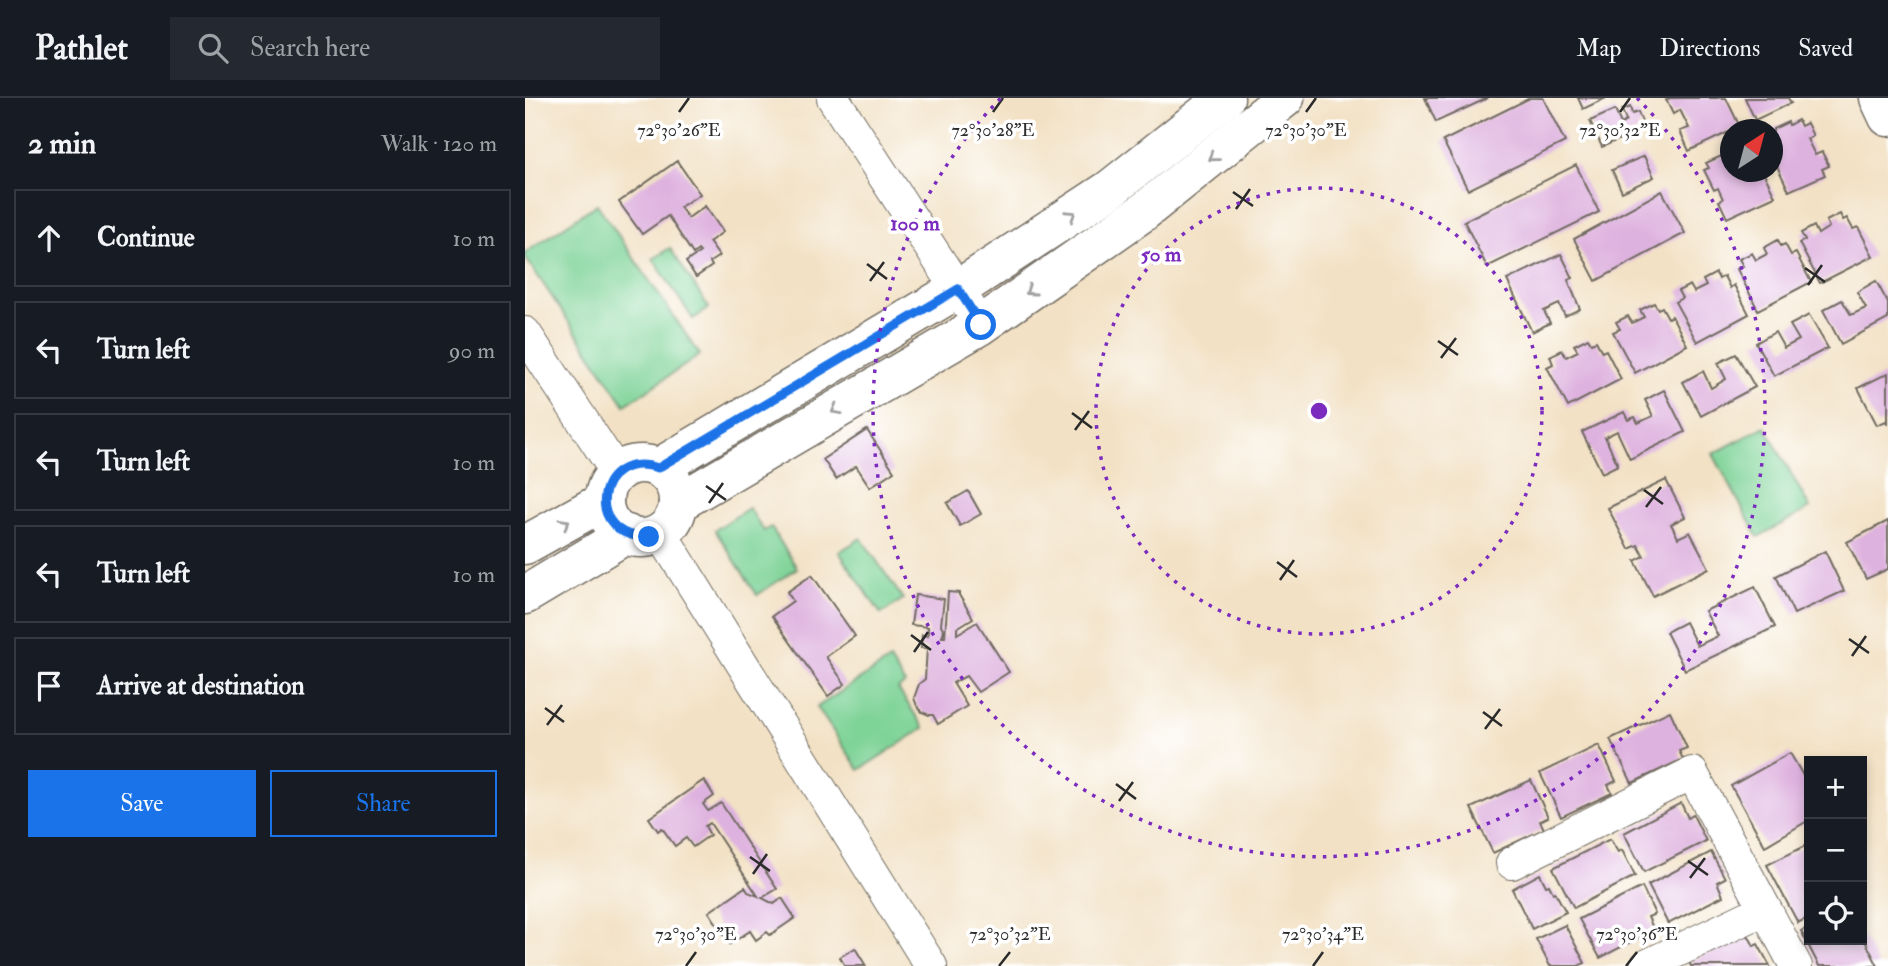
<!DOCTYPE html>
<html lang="en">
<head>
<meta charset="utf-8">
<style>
  body { margin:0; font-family:"IM FELL Double Pica",serif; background:#242831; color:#f1f3f6 }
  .controls { position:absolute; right:21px; bottom:21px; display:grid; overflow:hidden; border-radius:0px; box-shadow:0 4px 10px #0003 }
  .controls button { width:63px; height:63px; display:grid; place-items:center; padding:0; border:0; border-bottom:2px solid #363941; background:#171b24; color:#f1f3f6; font:35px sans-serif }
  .compass { position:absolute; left:1195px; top:21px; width:63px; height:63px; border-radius:50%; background:#171b24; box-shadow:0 4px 10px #0003; rotate:36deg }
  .stop { position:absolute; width:21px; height:21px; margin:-16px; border:5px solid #1a73e8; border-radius:50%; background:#fff }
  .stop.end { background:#1a73e8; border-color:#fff; box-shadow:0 2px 7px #0008 }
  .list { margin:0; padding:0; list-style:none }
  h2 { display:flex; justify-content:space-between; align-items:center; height:91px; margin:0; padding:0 28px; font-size:30px }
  h2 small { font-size:23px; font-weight:400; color:#9ea1a6 }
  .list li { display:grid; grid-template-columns:46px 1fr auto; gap:21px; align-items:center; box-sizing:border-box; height:98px; margin:0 14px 14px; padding:0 14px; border:2px solid #363941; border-radius:0px }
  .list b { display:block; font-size:26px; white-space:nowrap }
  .list em { font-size:23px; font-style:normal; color:#9ea1a6 }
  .actions { display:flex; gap:14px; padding:21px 28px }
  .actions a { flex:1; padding:16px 0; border:2px solid #1a73e8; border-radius:0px; text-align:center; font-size:24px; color:#1a73e8 }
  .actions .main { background:#1a73e8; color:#fff }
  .icon { flex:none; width:38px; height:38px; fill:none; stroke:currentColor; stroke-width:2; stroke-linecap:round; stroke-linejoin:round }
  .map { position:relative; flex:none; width:1363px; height:868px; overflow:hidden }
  header { display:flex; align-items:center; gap:42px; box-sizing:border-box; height:98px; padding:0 35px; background:#171b24; border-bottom:2px solid #363941 }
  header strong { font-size:33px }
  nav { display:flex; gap:38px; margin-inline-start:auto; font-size:24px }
  .search { width:490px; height:63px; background:#242831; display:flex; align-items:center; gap:18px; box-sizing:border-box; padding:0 24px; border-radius:0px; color:#9ea1a6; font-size:26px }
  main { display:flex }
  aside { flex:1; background:#171b24 }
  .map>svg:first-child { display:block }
  .green { fill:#7ed397; stroke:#547f61; stroke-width:2 }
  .building { fill:#deb2df }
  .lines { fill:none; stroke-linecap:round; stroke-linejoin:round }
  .minor-casing { stroke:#716b61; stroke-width:34 }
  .tertiary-casing { stroke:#716b61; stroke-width:41 }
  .minor { stroke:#fff; stroke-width:32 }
  .tertiary { stroke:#fff; stroke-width:38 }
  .oneway { stroke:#a0a0a0 }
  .route { stroke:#1a73e8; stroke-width:9 }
  .ticks { fill:none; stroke:#2b2b2b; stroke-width:2.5 }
  .ring { fill:none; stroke:#7b2cbf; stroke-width:3.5; stroke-dasharray:3.5 7 }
  .ticks-label { font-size:18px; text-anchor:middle; fill:#2b2b2b; stroke:#fff; stroke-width:7; stroke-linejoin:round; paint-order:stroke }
  .centre { fill:#7b2cbf; stroke:#fff; stroke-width:3.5 }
  .ring-label { font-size:21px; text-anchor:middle; font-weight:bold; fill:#7b2cbf; stroke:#fff; stroke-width:7; stroke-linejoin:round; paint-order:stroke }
</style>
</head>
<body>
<header>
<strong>Pathlet</strong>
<div class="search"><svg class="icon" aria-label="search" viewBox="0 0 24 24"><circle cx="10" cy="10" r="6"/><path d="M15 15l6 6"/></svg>Search here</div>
<nav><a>Map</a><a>Directions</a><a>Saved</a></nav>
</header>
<main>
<aside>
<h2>2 min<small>Walk · 120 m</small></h2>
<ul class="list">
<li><svg class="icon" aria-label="ahead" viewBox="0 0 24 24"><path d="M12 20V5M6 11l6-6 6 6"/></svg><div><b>Continue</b></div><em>10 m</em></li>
<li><svg class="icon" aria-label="left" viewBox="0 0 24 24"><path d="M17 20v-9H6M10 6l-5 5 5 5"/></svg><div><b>Turn left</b></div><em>90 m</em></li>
<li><svg class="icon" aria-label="left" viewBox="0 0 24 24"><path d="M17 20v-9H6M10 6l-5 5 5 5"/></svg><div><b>Turn left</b></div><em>10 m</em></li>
<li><svg class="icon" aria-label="left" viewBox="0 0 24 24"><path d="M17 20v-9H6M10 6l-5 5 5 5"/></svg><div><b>Turn left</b></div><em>10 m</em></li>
<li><svg class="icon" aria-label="arrive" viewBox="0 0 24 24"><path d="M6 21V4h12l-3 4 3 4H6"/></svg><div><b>Arrive at destination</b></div></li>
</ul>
<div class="actions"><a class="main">Save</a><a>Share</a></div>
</aside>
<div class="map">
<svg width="1363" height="868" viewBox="0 0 1363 868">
  <rect width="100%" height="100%" fill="#fff"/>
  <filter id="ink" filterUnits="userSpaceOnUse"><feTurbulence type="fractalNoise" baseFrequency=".0143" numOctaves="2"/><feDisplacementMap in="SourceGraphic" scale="14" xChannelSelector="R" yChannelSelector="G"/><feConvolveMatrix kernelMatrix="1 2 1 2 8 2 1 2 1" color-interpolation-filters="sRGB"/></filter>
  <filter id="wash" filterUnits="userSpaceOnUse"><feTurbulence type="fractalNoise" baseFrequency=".00686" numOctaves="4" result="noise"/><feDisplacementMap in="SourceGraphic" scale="28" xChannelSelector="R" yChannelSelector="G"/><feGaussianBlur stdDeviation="1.57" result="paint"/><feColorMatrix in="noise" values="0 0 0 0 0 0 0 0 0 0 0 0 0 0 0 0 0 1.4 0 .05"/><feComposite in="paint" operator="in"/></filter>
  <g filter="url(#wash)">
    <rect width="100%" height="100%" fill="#f2e1c4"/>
    <g class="green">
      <polygon points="72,106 175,257 100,307 0,159 0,155"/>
      <polygon points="145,150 184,210 168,221 128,161"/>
      <polygon points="1240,328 1285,410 1233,439 1188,356"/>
      <polygon points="224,410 239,433 246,429 272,470 232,497 190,432"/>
      <polygon points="336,440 378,501 356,516 314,454"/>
      <polygon points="365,562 380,586 373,591 399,630 334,672 292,609"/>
    </g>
    <g id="blocks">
      <g class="building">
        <polygon points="900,0 963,0 911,24"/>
        <polygon points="1005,0 1018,0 1040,44 943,92 918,43"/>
        <polygon points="1053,0 1081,0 1058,11"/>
        <polygon points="1145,0 1201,0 1215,29 1206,32 1206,33 1164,53 1155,33 1164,30 1155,12 1148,16 1141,2"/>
        <polygon points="1220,0 1263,0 1266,5 1230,22"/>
        <polygon points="1105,9 1107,16 1113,14 1118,26 1112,28 1115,32 1077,49 1065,23 1090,12 1096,26 1101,23 1097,12"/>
        <polygon points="1273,22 1276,28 1282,25 1288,38 1282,41 1290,57 1297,54 1304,68 1297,71 1300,77 1264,93 1248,60 1248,31 1263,24 1264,27"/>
        <polygon points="1206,51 1206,74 1238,74 1250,98 1202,120 1194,103 1198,101 1193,90 1189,92 1179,72 1184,70 1181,65 1199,57 1198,54"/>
        <polygon points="1119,58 1129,79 1097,94 1087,72"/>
        <polygon points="152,63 175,96 155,109 163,120 180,108 198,134 184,144 194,158 185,164 187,168 171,179 161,164 175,154 173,152 168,156 143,118 117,136 94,104"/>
        <polygon points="1051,67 1074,114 962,169 939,123"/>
        <polygon points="1137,93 1160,135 1071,183 1049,141"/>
        <polygon points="1315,116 1318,122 1322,120 1328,131 1333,129 1348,158 1295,185 1274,145 1280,142 1276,135 1289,128 1293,136 1304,129 1301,123"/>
        <polygon points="1253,142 1256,148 1260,146 1266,157 1271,155 1286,184 1233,212 1212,171 1218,168 1214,161 1227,155 1231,162 1242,156 1239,150"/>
        <polygon points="1036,156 1048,180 1043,182 1055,211 1040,218 1034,206 1019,213 1025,225 1007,234 982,182"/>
        <polygon points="1191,175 1194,181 1199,178 1205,190 1209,187 1224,216 1172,244 1150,204 1157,200 1153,193 1165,187 1169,194 1181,188 1178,182"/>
        <polygon points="1351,183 1363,205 1363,221 1316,246 1298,212 1317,202 1326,217 1341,210 1332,194"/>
        <polygon points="1129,205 1133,211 1137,209 1143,220 1147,218 1162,247 1110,275 1088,234 1095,231 1091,224 1103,218 1107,225 1119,219 1115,212"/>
        <polygon points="1284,217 1303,250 1249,278 1231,245 1250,234 1259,250 1274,242 1265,227"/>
        <polygon points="1063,240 1066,245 1071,243 1077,254 1081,252 1096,281 1043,309 1022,269 1028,266 1025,258 1037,252 1041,259 1053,253 1049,247"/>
        <polygon points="1211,256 1230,289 1176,318 1158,284 1178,273 1186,290 1201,281 1193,265"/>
        <polygon points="1363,275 1363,327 1361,323 1352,327 1333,290"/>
        <polygon points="1139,292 1160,334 1105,361 1092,333 1080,339 1093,367 1077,375 1057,334 1099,314 1103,322 1110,319 1113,325 1128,318 1120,302"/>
        <polygon points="342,332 369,373 345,389 331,368 311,381 298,361"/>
        <polygon points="1141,382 1160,419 1146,426 1153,440 1165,434 1184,470 1128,498 1110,463 1119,458 1113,447 1104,451 1083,410"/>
        <polygon points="443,393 456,416 435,428 422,405"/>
        <polygon points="1363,423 1363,471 1341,481 1322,444"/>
        <polygon points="1300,453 1319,493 1269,516 1251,478"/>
        <polygon points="287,477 330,538 301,559 320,586 303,598 247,518 268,503 262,494"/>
        <polygon points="1230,489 1250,529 1160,572 1141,534 1160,524 1172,548 1193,538 1180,513"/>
        <polygon points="423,494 434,495 434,497 448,520 432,530 432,536 452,524 484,574 453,594 441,578 428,585 442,608 413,626 408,617 404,617 397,614 392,608 389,600 394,586 400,581 402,550 396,550 397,537 403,538 403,529 386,527 390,497 419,501 416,527 419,532 417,539 420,539"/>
        <polygon points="1145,613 1162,650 1154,653 1158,661 1107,685 1085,641"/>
        <polygon points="1074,647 1091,683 1083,687 1087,695 1036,719 1015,675"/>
        <polygon points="1265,655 1284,688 1284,722 1240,748 1206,688"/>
        <polygon points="179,682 189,698 178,706 183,713 196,705 252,791 237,800 249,806 257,800 270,820 245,837 242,834 231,842 225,833 205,846 184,814 220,789 223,794 233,798 185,725 180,728 185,737 168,749 161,740 150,748 137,730 133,733 124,720"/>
        <polygon points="1006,682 1023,719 1015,723 1019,731 968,755 946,710"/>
        <polygon points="1156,705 1163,720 1168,717 1181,743 1119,774 1099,735"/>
        <polygon points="1085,741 1093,754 1097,752 1110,778 1049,810 1028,770"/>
        <polygon points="1284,746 1284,819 1273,825 1242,767"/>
        <polygon points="1186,754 1200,780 1192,784 1198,798 1143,826 1123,787"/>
        <polygon points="1015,776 1021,788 1024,787 1028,795 1030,794 1041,814 1007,831 987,791"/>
        <polygon points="1117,789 1130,816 1123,819 1129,832 1075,860 1054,821"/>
        <polygon points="1040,827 1060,865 1053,868 1025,868 1011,841"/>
        <polygon points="1284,829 1284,842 1337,842 1337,837 1353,868 1294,868 1276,833"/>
        <polygon points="1222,835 1229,848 1233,846 1245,868 1166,868 1164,864"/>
        <polygon points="330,850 341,868 320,868 315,859"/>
      </g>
    </g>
  </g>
  <g filter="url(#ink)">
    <use href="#blocks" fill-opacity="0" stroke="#716b61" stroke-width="2"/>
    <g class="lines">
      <defs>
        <g id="minor">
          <polyline points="308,0 456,227"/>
          <polyline points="0,235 92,375"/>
          <polyline points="135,434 406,868"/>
          <polyline points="987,765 1167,675 1271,868"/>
          <polyline points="1121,868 1240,811"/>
        </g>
        <g id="tertiary">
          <polyline points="1354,0 1363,19"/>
          <circle cx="116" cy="403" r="37"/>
          <polyline points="133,370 433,191 584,92 700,0"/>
          <polyline points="153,405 456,227 617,115 760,0"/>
          <polyline points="0,447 79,403"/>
          <polyline points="0,497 102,436"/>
        </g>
      </defs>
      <use href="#minor" class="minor-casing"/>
      <use href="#tertiary" class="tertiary-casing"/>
      <use href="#minor" class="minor"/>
      <use href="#tertiary" class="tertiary"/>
    </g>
    <defs><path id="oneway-chevron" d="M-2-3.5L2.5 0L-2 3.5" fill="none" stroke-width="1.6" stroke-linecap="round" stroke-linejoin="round" transform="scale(1.75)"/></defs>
    <g class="oneway">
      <use href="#oneway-chevron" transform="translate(688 59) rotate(141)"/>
      <use href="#oneway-chevron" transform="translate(546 117) rotate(-33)"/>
      <use href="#oneway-chevron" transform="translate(505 193) rotate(145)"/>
      <use href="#oneway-chevron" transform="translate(311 312) rotate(150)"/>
      <use href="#oneway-chevron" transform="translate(40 425) rotate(-29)"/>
    </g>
  </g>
  <g class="lines" filter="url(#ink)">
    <path class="route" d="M124,439C57,441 70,350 133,370L433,191L456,227"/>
  </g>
  <path class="ticks" d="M154,14L164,0M468,14L478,0M781,14L791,0M1095,14L1105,0M708,94L728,108M711,111L725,91M342,166L362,181M1280,170L1300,184M345,183L359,164M1283,187L1297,167M913,243L933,257M916,260L931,240M547,315L567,330M550,332L564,313M181,388L201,402M1119,392L1138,406M184,405L198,385M1121,409L1136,389M752,464L772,479M755,482L769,462M386,537L406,552M1324,541L1344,555M389,554L403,534M1327,558L1341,538M20,610L39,624M958,614L977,628M22,627L37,607M960,631L975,611M591,686L611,701M594,703L608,684M225,759L245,773M1163,763L1183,777M228,776L242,756M1165,780L1180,760M161,868L171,854M474,868L485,854M788,868L798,854M1101,868L1112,854"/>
  <g class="ring">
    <circle cx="794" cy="313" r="223"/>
    <path d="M1112 0A446 446 0 1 1 476 0"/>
  </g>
  <g class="ticks-label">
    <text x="468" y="38">72°30'28"E</text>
    <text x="781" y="38">72°30'30"E</text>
    <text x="1095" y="38">72°30'32"E</text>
    <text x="154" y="38">72°30'26"E</text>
    <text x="171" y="842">72°30'30"E</text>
    <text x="485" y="842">72°30'32"E</text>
    <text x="798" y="842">72°30'34"E</text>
    <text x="1112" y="842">72°30'36"E</text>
  </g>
  <circle cx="794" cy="313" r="10" class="centre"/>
  <g class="ring-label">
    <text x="390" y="132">100 m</text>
    <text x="636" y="163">50 m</text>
  </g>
</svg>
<div class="controls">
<button>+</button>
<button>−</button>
<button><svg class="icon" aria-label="locate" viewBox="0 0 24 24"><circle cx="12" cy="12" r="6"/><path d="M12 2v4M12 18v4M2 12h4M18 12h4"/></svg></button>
</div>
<svg class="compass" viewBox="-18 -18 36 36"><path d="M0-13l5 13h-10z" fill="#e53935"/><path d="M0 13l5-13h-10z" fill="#9ea1a6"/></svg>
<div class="stop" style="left:456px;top:227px"></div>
<div class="stop end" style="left:124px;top:439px"></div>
</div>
</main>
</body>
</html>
